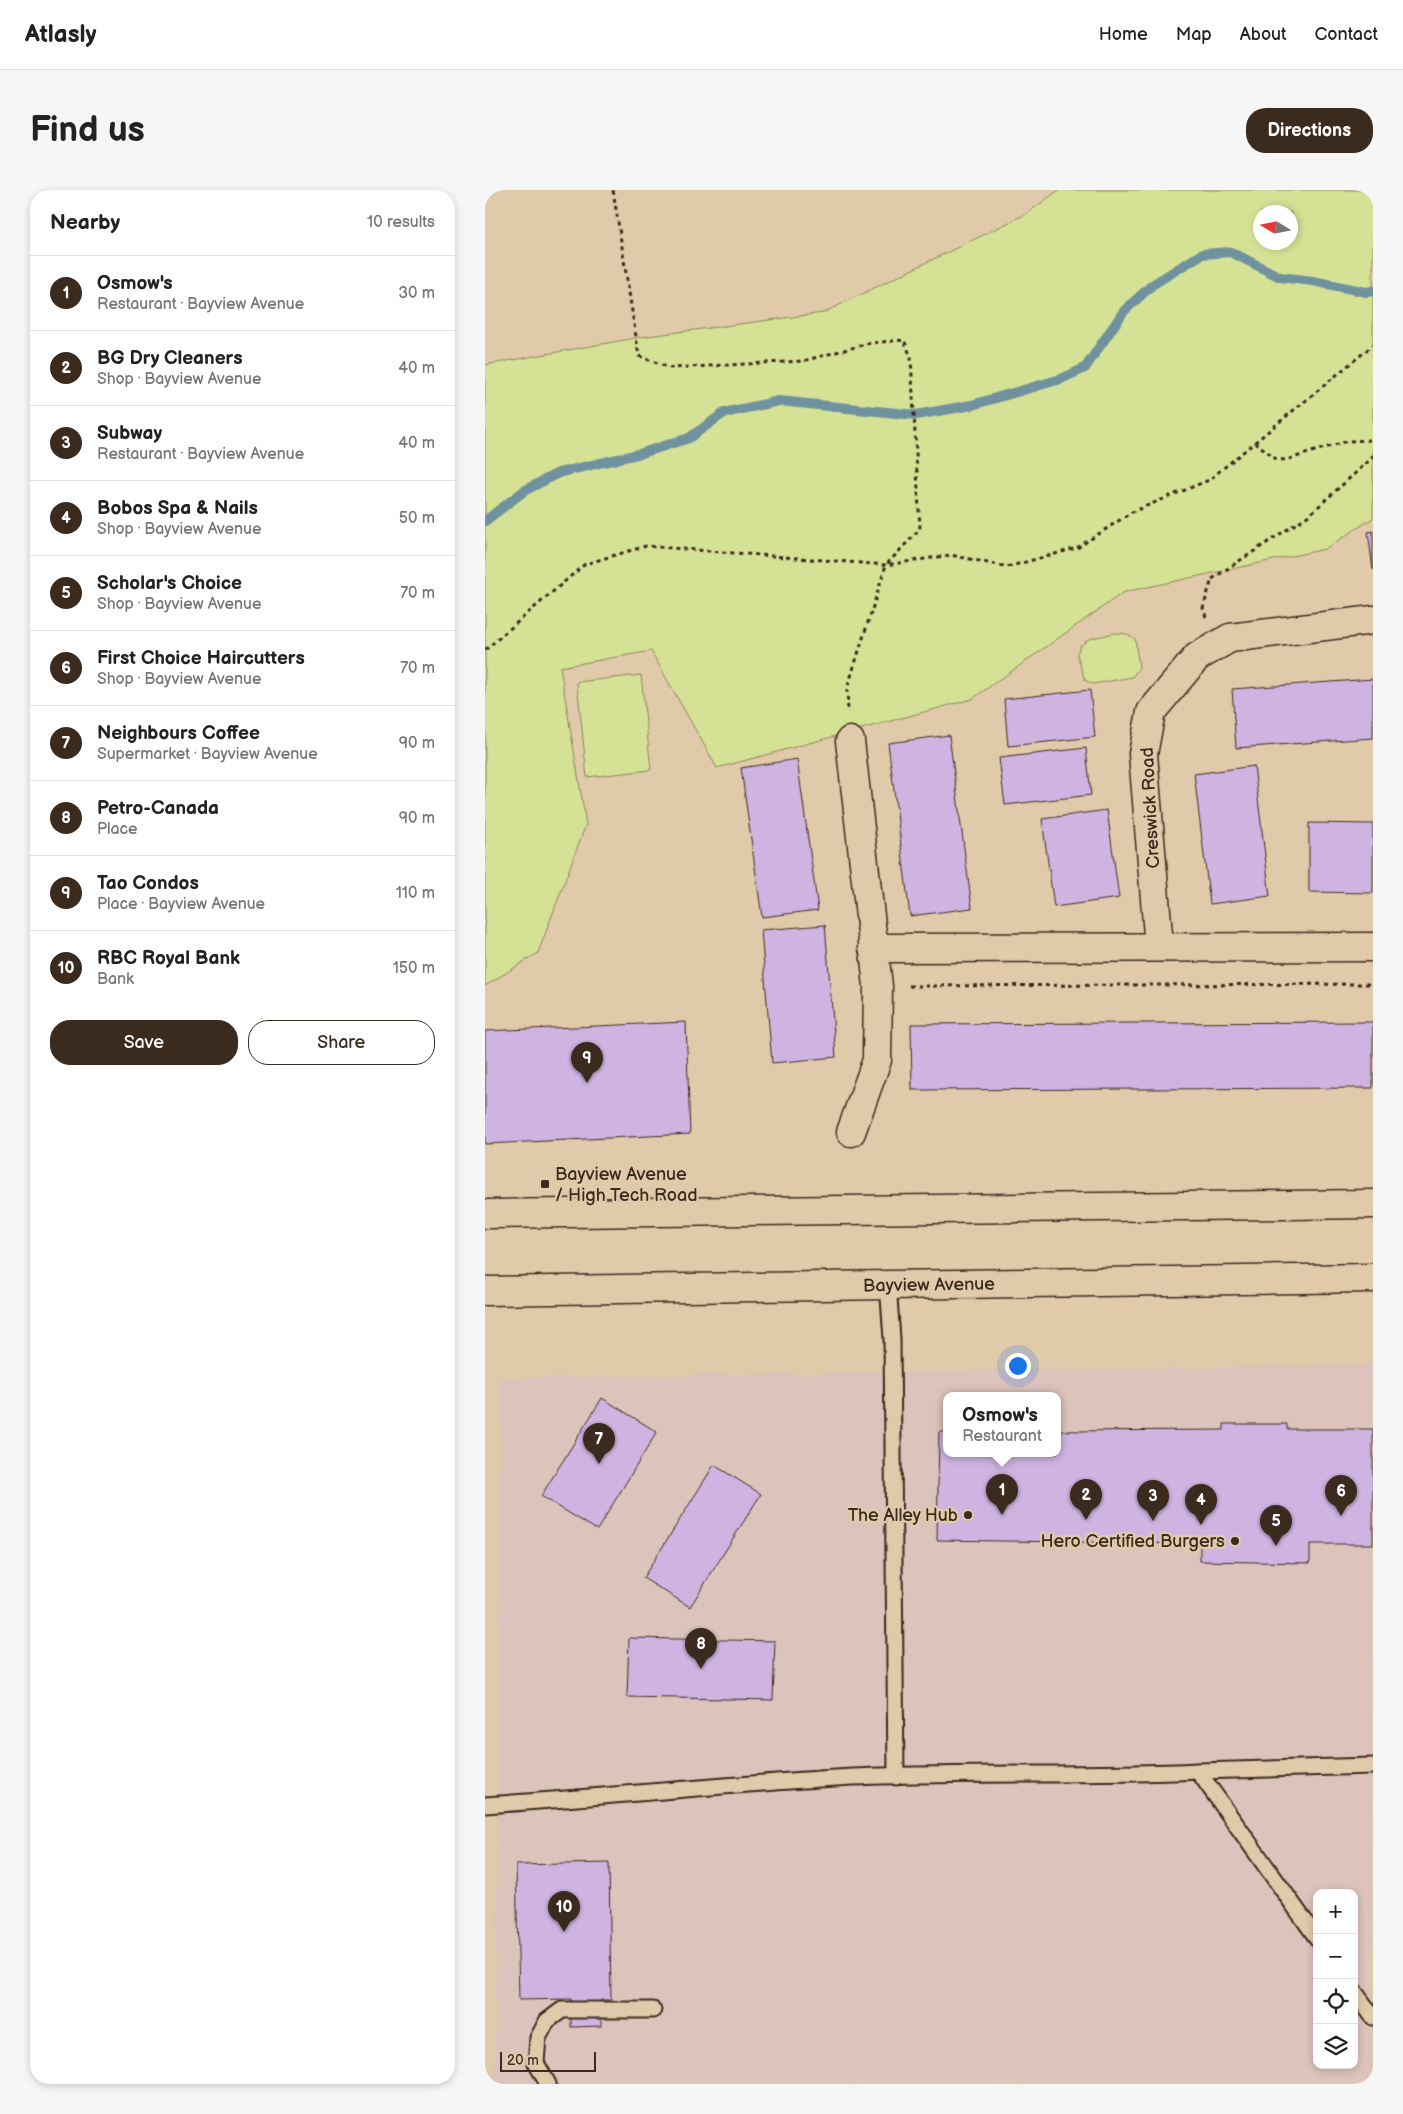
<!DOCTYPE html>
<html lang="en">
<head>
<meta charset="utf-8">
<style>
  body { margin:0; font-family:"Balsamiq Sans",sans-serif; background:#f6f6f6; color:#222 }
  .controls { position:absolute; right:15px; bottom:15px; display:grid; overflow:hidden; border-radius:10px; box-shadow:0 2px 8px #0003 }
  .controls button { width:45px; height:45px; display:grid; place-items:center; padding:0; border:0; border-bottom:1px solid #e0e0e0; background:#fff; color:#222; font:25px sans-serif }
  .compass { position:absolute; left:768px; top:15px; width:45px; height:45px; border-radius:50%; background:#fff; box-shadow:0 2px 8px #0003; rotate:280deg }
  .scale { position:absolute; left:15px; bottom:12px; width:96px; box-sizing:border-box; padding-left:5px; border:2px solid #3b2a1e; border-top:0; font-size:14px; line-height:18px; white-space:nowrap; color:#3b2a1e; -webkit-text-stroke:4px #e1caaa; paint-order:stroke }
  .you { position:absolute; left:532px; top:1175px; width:18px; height:18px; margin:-12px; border:4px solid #fff; border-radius:50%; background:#1a73e8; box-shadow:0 0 0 8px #1a73e833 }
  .badge { display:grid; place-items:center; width:32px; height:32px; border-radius:50%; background:#3b2a1e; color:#fff; font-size:16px; font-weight:700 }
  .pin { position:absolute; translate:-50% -41px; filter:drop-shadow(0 1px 2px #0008) }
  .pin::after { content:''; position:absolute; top:26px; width:18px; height:15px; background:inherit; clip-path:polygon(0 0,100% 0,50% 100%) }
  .popup { position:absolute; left:458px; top:1202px; width:118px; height:65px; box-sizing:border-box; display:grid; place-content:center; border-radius:10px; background:#fff; filter:drop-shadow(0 1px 4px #0005); font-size:16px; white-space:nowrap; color:#767676 }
  .popup b { font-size:19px; color:#222 }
  .popup::after { content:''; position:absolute; left:50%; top:100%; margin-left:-10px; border:10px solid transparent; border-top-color:#fff }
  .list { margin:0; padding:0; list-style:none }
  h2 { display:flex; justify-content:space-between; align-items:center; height:65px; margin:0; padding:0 20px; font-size:21px }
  h2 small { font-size:16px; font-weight:400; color:#767676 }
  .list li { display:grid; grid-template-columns:32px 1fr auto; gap:15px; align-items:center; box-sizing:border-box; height:75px; padding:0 20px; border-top:1px solid #e0e0e0 }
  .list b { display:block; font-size:19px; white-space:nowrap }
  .list p { margin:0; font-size:16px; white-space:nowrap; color:#767676 }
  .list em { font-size:16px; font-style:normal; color:#767676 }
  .actions { display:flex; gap:10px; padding:15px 20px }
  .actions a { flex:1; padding:11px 0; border:1px solid #3b2a1e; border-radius:20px; text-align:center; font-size:18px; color:#3b2a1e }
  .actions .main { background:#3b2a1e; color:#fff }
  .icon { flex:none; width:28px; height:28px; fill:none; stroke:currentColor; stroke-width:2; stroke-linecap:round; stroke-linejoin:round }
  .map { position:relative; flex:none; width:888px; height:1894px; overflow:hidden; border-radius:20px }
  header { display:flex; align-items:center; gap:30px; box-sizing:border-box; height:70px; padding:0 25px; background:#fff; border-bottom:1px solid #e0e0e0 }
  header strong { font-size:24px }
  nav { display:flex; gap:28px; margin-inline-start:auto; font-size:18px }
  .intro { display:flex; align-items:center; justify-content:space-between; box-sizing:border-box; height:120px; padding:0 30px }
  h1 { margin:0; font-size:35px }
  .button { padding:12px 22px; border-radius:20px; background:#3b2a1e; color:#fff; font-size:18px; font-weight:700 }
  main { display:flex; gap:30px; padding:0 30px }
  aside { flex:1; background:#fff; border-radius:20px; box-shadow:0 2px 8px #0003 }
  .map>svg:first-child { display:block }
  .built { fill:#dcc3bb; fill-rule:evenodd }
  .green { fill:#d5e296; stroke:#88865a; fill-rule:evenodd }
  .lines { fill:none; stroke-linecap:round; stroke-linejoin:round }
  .stream { stroke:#6f929e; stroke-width:10 }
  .building { fill:#cfb4e2; stroke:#3b2a1e }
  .lane-casing { stroke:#3b2a1e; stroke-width:19 }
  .street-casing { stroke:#3b2a1e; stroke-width:31 }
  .secondary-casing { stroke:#3b2a1e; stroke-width:31 }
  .path { stroke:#3b2a1e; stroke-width:3; stroke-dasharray:4 4; stroke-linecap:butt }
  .lane { stroke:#e1caaa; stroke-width:15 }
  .street { stroke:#e1caaa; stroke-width:28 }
  .secondary { stroke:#e1caaa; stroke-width:28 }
  .poi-dot { fill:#3b2a1e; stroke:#e1caaa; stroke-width:2 }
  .labels { text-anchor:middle; stroke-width:4.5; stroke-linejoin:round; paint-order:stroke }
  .street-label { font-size:18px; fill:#3b2a1e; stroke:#e1caaa }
  .poi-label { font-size:18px; fill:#3b2a1e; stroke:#e1caaa; text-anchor:end }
</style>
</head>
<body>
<header>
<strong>Atlasly</strong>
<nav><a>Home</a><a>Map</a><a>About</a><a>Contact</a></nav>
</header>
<div class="intro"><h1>Find us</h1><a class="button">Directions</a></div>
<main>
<aside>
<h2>Nearby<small>10 results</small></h2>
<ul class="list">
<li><span class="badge">1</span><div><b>Osmow's</b><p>Restaurant · Bayview Avenue</p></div><em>30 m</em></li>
<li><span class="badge">2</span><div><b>BG Dry Cleaners</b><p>Shop · Bayview Avenue</p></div><em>40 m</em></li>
<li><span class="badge">3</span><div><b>Subway</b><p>Restaurant · Bayview Avenue</p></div><em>40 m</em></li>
<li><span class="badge">4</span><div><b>Bobos Spa &amp; Nails</b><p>Shop · Bayview Avenue</p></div><em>50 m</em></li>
<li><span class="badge">5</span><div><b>Scholar's Choice</b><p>Shop · Bayview Avenue</p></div><em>70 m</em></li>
<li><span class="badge">6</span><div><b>First Choice Haircutters</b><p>Shop · Bayview Avenue</p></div><em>70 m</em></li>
<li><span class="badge">7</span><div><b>Neighbours Coffee</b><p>Supermarket · Bayview Avenue</p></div><em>90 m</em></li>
<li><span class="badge">8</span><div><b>Petro-Canada</b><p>Place</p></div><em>90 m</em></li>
<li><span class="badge">9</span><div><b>Tao Condos</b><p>Place · Bayview Avenue</p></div><em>110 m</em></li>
<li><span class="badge">10</span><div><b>RBC Royal Bank</b><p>Bank</p></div><em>150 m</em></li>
</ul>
<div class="actions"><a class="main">Save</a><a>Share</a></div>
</aside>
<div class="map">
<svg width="888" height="1894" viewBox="0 0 888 1894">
  <rect width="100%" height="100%" fill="#e1caaa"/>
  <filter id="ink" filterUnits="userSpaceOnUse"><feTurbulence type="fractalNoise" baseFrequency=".02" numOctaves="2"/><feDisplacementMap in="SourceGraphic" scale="10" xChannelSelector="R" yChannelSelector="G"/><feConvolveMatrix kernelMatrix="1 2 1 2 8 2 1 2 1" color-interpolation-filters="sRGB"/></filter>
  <g filter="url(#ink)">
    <path class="built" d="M888,1175V1894H10L16,1188ZM462,1206H572V1264H462ZM832,1703H869V1875H832Z"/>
    <g class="green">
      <path d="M574,0H888V328L840,359L639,402L487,509L232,578L166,461L75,477L101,634L53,763L0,796V175L156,147L338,123L541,24ZM776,22H806V52H776Z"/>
      <polygon points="630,443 642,444 650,449 654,478 647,487 608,494 600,490 592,464 595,456 604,449"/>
      <polygon points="156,485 166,580 102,587 92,492"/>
    </g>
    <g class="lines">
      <polyline class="stream" points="0,331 39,301 73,283 157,263 204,248 239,223 294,211 431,225 487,215 576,189 600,178 639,121 667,95 717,64 746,62 795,87 828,91 881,102 888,101"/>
    </g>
    <g class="building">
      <polygon points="888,341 888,380 883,342"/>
      <polygon points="888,489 888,548 751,558 747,499"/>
      <polygon points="605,500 610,547 523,556 519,509"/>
      <polygon points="464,545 487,718 425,726 403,553"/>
      <polygon points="601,558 606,605 520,615 514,568"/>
      <polygon points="312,569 333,720 277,727 256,578"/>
      <polygon points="769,576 785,706 725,714 709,584"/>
      <polygon points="622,620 634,708 569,717 557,629"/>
      <polygon points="824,633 888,634 888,703 824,702"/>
      <polygon points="340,735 351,867 287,873 276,740"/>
      <polygon points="201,832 205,944 0,954 0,841"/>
      <polygon points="888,832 888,898 427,900 426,834"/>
      <polygon points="117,1208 172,1242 112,1340 56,1306"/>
      <polygon points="739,1234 802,1234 802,1239 888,1239 888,1354 825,1354 825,1373 715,1371 715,1354 452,1350 454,1242 462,1242 462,1264 572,1264 572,1241 739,1240"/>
      <polygon points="229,1275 276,1304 205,1417 158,1388"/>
      <polygon points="144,1448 290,1451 288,1510 142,1507"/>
      <polygon points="124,1673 126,1810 116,1810 116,1836 86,1837 86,1809 34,1810 31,1675"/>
    </g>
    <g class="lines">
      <defs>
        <g id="lane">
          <polyline points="403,1094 407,1149 411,1587"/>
          <polyline points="713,1581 888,1576"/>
          <path d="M0,1615C117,1607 234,1595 351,1588C471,1581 592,1587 713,1581L832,1748"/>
          <polyline points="869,1801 888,1827"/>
          <polyline points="63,1894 51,1873 53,1848 62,1831 77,1820 168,1820"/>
        </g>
        <g id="street">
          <polyline points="365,551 393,796 392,870 366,942"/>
          <polyline points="674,757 658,564 666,522 712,467 745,448 888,430"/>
          <polyline points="388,758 888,757"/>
        </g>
        <g id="secondary">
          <polyline points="0,1024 888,1014"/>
          <path id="s1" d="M0,1101L888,1088"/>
        </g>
      </defs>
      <use href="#lane" class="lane-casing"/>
      <use href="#street" class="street-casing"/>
      <use href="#secondary" class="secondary-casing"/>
      <g class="path">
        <polyline points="128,0 154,166 185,178 318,171 385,153 419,150 426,167 435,339 401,375 362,499 363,523"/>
        <polyline points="770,252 791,269 801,270 862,251 888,250"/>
        <polyline points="721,427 718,418 727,389 824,325 887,268 888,262"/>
        <polyline points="0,460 100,374 161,356 401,375 466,365 522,377 592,358 647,322 724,290 888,155"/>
        <polyline points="424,796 888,794"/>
      </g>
      <use href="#lane" class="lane"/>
      <use href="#street" class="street"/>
      <use href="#secondary" class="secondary"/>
    </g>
  </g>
  <g class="poi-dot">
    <rect x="55" y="989" width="10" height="10" rx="2.5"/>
    <circle cx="483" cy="1325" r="5"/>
    <circle cx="750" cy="1351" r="5"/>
  </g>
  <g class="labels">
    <g class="street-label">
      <text transform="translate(665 618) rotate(-93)" y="6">Creswick Road</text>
      <text dy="6" stroke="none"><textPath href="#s1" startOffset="444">Bayview Avenue</textPath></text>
    </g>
    <g class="poi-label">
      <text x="70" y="990" text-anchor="start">Bayview Avenue<tspan x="70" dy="21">/ High Tech Road</tspan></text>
      <text x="473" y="1331">The Alley Hub</text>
      <text x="740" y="1357">Hero Certified Burgers</text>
    </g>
  </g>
</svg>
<div class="controls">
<button>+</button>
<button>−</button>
<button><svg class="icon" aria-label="locate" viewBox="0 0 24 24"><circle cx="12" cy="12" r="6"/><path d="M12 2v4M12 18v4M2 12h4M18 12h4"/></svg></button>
<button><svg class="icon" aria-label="layers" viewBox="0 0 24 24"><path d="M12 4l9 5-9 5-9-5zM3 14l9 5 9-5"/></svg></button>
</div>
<svg class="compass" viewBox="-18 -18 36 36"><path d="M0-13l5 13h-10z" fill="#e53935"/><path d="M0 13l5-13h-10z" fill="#767676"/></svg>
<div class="scale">20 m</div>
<div class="you"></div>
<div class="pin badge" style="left:517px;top:1325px">1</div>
<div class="popup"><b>Osmow's</b>Restaurant</div>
<div class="pin badge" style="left:601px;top:1330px">2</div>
<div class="pin badge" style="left:668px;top:1331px">3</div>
<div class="pin badge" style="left:716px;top:1335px">4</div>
<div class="pin badge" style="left:791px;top:1356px">5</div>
<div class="pin badge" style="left:856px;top:1326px">6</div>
<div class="pin badge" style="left:114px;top:1274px">7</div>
<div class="pin badge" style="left:216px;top:1479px">8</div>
<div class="pin badge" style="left:102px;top:893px">9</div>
<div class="pin badge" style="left:79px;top:1742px">10</div>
</div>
</main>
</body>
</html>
